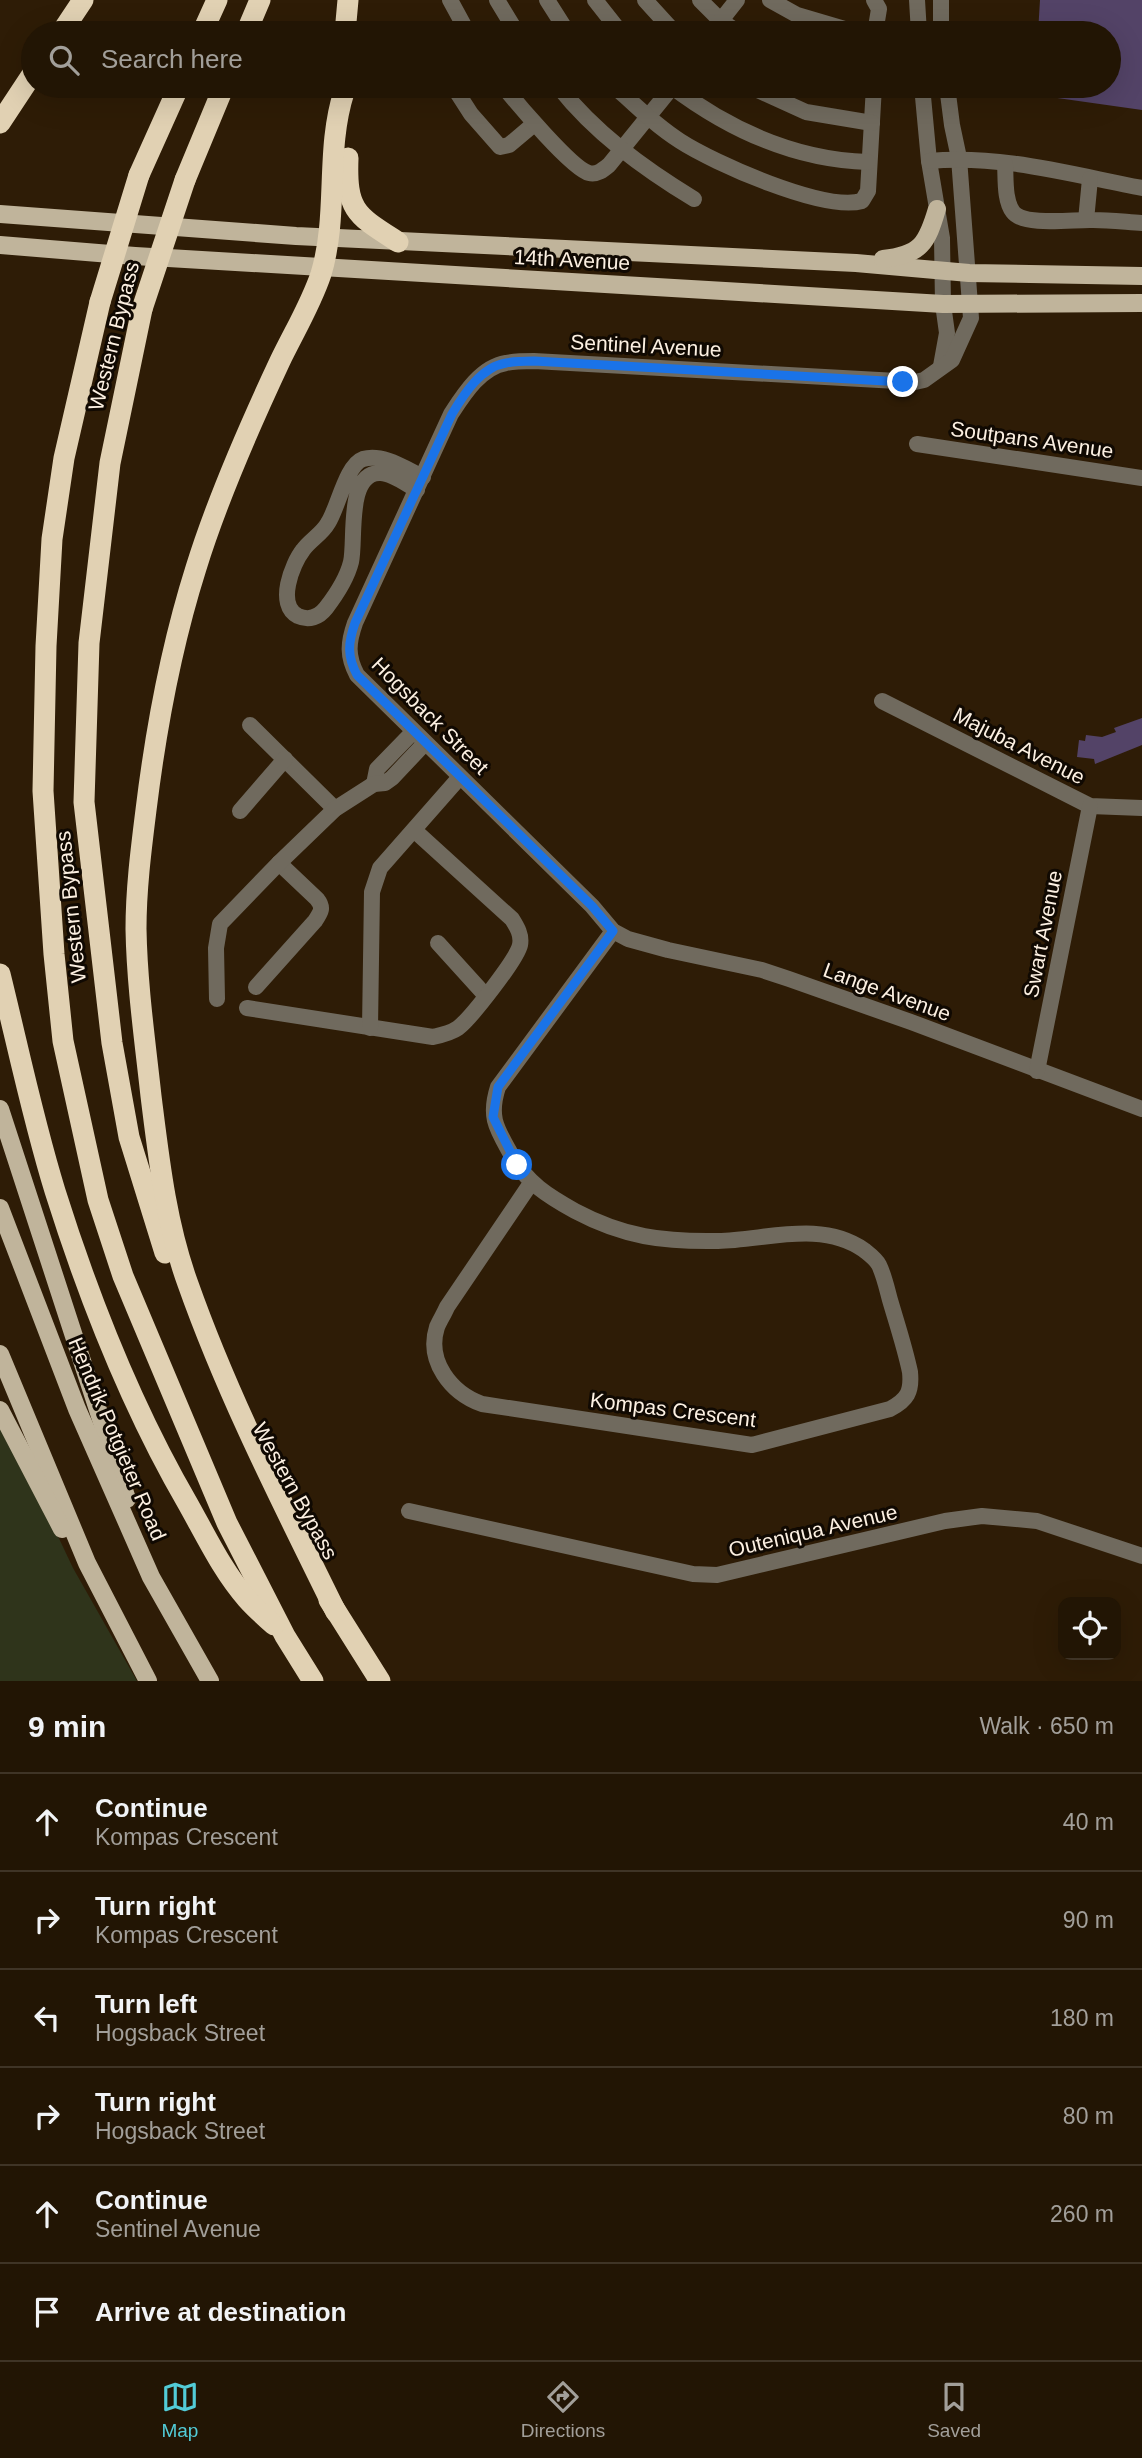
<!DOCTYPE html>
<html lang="en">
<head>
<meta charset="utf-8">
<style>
  body { margin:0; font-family:Arial,sans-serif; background:#2e2213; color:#f1f3f6 }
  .controls { position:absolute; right:21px; bottom:21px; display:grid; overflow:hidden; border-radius:14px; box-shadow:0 7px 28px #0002 }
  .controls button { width:63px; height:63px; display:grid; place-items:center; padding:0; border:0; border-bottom:2px solid #3f3426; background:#221504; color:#f1f3f6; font:35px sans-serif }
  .stop { position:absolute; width:21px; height:21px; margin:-16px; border:5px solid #1a73e8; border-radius:50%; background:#fff }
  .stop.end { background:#1a73e8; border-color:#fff; box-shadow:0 2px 7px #0008 }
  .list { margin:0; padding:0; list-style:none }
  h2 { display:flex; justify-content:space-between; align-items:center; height:91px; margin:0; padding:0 28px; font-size:30px }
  h2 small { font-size:23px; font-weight:400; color:#a29f9a }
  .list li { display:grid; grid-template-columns:46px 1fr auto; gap:21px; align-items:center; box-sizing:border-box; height:98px; padding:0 28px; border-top:2px solid #3f3426 }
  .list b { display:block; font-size:26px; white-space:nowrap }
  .list p { margin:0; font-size:23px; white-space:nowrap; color:#a29f9a }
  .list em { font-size:23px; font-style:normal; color:#a29f9a }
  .icon { flex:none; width:38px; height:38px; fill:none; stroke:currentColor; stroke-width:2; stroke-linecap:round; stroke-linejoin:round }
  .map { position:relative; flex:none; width:1142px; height:1681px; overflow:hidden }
  .search { position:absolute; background:#221504; box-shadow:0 7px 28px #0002; left:21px; right:21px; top:21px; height:77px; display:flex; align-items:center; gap:18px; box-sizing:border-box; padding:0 24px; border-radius:38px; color:#a29f9a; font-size:26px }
  .sheet { height:679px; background:#221504 }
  nav { display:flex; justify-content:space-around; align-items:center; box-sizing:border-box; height:98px; border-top:2px solid #3f3426; background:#221504; font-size:19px; color:#a29f9a }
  nav a { display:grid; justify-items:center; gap:4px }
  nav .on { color:#52cbd7 }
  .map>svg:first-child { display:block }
  .green { fill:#2f341b }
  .building { fill:#534367 }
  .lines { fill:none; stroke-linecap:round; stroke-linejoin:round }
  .minor { stroke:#706a5e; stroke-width:16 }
  .major { stroke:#c0b49b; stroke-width:18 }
  .highway { stroke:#e1d1b3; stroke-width:21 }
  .highway-bridge { stroke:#e1d1b3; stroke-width:21 }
  .route { stroke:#1a73e8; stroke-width:9 }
  .labels { text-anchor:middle; stroke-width:6; stroke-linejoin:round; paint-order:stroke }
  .street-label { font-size:21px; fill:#fcf0e2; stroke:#100902 }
</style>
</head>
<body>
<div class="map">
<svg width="1142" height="1681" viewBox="0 0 1142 1681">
  <rect width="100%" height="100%" fill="#2e1c06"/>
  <polygon class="green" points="0,1414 73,1568 137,1681 0,1681"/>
  <g class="building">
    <polygon points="1040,0 1142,0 1142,110 1022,93 1023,86 1109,86 1109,33 1038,33"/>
    <polygon points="1142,718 1142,745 1095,764 1094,759 1077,757 1079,740 1085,741 1086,735 1102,737 1116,732 1114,728"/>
  </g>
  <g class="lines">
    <g class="minor">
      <polyline points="450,0 468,33"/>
      <polyline points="497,0 517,33"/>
      <polyline points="547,0 568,33"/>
      <polyline points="595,0 621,33"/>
      <polyline points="645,0 675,33"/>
      <polyline points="700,0 721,21 739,33"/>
      <polyline points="770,0 797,15 858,33"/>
      <polyline points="874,0 879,9 875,33"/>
      <polyline points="917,0 919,33"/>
      <polyline points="711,33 737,0"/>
      <polyline points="941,33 941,0"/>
      <polyline points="453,86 471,114 500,147 509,145 534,124"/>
      <path d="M503,86C516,102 572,169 589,173C597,175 603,170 609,165L673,86"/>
      <path d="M558,86C595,133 643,168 694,199"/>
      <path d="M614,86C635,105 656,126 680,141C714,163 824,212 862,201L868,191L874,86"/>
      <path d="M671,86C728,129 795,160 868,162"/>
      <polyline points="749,86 806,112 872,123"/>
      <polyline points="922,86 929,161 942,238 943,304 947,333 941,366"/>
      <path d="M947,86L952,125L959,158L971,318L952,360L924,380L915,382L534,361C525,361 515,361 506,363C481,367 464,394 451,414L355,623C348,643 347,656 357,675L592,906L613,931L628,939L668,950L762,970L789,979L911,1022L1142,1109"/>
      <path d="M929,161C1000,154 1073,175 1142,188"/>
      <path d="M1005,164C1006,178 1004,200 1013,212C1024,227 1075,219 1093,220C1109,220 1126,222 1142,223"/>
      <polyline points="1086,220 1090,179"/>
      <polyline points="917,444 1142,478"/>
      <path d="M417,490C406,484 391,472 379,473C346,474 356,540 351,562C347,578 336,595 326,608C319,617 309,621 298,616C276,605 292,564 303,550C310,540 322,534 328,523C338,508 346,465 363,459C383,453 406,469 423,477"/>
      <polyline points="882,701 1090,806 1142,808"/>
      <polyline points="250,725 335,809"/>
      <polyline points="374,784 377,769 413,732"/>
      <polyline points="240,811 285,759"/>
      <polyline points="438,943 486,996"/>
      <path d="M256,987L315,921C321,912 324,908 317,899L279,863"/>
      <polyline points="217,999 216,948 220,924 279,863 335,809 374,784 385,783 392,778 425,743"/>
      <path d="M247,1008L433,1037C442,1035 451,1033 458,1028C471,1018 517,959 520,945C522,935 517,927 512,919L414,830"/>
      <polyline points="370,1028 372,892 380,868 460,777"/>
      <polyline points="1037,1071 1090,806"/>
      <path d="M531,1183L447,1307C444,1314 440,1320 437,1327C426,1361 451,1393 482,1404L752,1445L890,1409C907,1400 912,1392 910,1372C905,1348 897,1324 890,1300C887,1289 884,1275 879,1265C876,1259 869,1254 864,1250C821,1220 766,1240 718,1241C663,1242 624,1237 575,1211C548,1196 527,1183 512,1156C497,1129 488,1118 498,1087L613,931"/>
      <polyline points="409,1511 693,1574 717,1575 945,1521 982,1516 1037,1521 1142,1556"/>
    </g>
    <g class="major">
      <polyline points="0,214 296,236 856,263 969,273 1142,276"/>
      <polyline points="0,245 135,256 943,304 1142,303"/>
      <path d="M883,259C921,255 927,243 937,209"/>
      <polyline points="0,1109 127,1499"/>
      <polyline points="0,1208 77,1409 151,1577 210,1681"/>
      <polyline points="0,1354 87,1563 148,1681"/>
      <polyline points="0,1410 62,1529"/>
    </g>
    <g class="highway">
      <polyline points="61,33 83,0"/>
      <polyline points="202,33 217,0"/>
      <polyline points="246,33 260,0"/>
      <polyline points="345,33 348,0"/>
      <polyline points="0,123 33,73"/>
      <path d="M348,158C346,211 356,215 398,242"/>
      <polyline points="139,175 179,86"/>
      <polyline points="185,180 224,86"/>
      <polyline points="100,302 64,458 52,539 46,646 43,791 54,954 63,1041 98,1200 123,1276 227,1523 285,1636 313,1681"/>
      <polyline points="142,309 110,463 89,643 84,802 112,1043 129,1137 165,1253"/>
      <path d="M0,974C18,1047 33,1120 55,1191C89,1299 131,1406 188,1504C206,1536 223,1572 247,1599C255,1608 265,1617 274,1625"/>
      <polyline points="329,1600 380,1681"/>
      <path d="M336,1612C283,1504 228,1397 188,1284C166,1224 159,1160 151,1096C145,1041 137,985 136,929C136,889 141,850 146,810C156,728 171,647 196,568C217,500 250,425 280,361C294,332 311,304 321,274C339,214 325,151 344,92"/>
    </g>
    <g class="highway-bridge">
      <polyline points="100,302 139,175"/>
      <polyline points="142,309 185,180"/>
    </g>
  </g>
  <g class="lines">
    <path class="route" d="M517,1165L493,1117L498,1087L613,931L592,906L357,675C347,656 348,643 355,623L452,414C464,394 481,367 506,363C515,361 525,361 534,361L903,382"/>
  </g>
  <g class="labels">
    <g class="street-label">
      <text transform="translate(572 260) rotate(3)" y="7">14th Avenue</text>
      <text transform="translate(114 336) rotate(-76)" y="7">Western Bypass</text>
      <text transform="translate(646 346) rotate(3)" y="7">Sentinel Avenue</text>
      <text transform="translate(1032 440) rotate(8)" y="7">Soutpans Avenue</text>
      <text transform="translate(430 716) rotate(45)" y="7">Hogsback Street</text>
      <text transform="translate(1019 746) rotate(27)" y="7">Majuba Avenue</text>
      <text transform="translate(71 907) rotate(-96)" y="7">Western Bypass</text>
      <text transform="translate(1043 934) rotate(-79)" y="7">Swart Avenue</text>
      <text transform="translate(887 992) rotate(20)" y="7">Lange Avenue</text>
      <text transform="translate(673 1410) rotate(7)" y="7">Kompas Crescent</text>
      <text transform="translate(117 1439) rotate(67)" y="7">Hendrik Potgieter Road</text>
      <text transform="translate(295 1491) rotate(61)" y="7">Western Bypass</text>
      <text transform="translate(813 1531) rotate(-13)" y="7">Outeniqua Avenue</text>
    </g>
  </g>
</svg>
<div class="controls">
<button><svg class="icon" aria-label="locate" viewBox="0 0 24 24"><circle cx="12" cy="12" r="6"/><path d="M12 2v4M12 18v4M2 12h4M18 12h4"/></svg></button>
</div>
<div class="stop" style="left:517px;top:1165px"></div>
<div class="stop end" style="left:903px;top:382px"></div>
<div class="search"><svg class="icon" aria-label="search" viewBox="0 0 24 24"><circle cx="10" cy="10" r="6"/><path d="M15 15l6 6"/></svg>Search here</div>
</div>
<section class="sheet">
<h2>9 min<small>Walk · 650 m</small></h2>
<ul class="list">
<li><svg class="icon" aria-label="ahead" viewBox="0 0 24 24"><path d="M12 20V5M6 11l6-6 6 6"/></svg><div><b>Continue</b><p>Kompas Crescent</p></div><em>40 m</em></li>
<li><svg class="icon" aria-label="right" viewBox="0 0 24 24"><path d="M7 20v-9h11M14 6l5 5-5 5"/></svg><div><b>Turn right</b><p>Kompas Crescent</p></div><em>90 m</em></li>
<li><svg class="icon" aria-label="left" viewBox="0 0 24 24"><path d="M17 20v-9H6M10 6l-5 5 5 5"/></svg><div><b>Turn left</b><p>Hogsback Street</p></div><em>180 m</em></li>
<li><svg class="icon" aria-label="right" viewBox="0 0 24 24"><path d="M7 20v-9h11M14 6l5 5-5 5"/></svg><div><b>Turn right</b><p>Hogsback Street</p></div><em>80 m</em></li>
<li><svg class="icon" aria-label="ahead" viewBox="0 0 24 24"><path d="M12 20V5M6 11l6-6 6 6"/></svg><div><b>Continue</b><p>Sentinel Avenue</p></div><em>260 m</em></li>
<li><svg class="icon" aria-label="arrive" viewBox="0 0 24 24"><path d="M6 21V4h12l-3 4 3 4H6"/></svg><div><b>Arrive at destination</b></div></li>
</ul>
</section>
<nav>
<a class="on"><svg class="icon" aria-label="map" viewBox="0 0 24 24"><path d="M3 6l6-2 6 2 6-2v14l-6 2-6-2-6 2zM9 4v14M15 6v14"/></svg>Map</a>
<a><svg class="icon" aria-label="directions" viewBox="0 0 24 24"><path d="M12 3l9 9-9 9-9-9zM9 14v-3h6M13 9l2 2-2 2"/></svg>Directions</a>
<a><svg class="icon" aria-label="saved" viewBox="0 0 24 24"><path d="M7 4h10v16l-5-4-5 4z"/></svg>Saved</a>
</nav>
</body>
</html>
